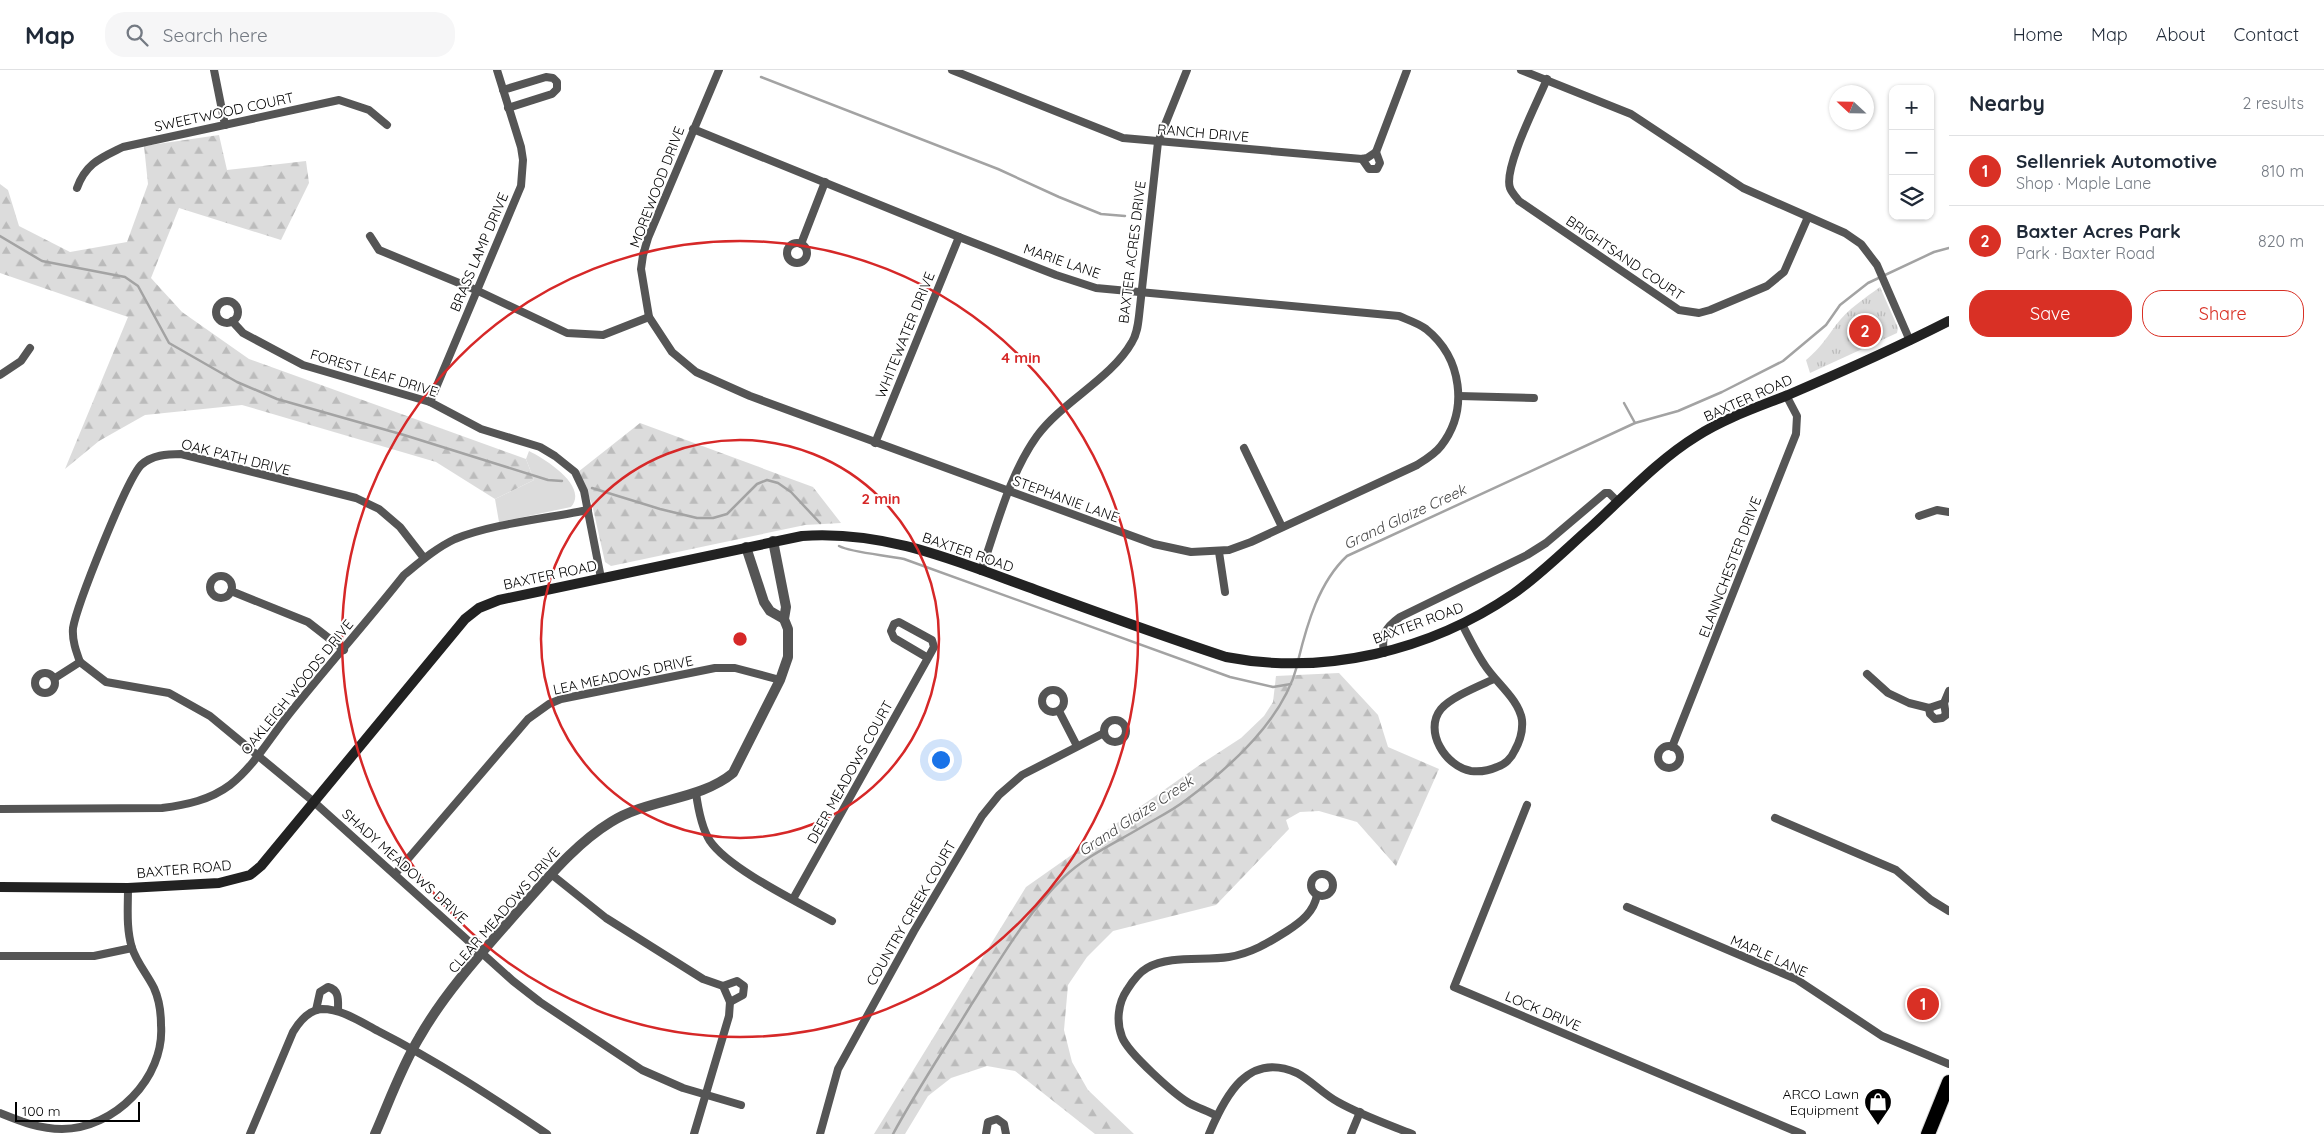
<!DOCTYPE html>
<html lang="en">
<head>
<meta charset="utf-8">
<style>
  body { margin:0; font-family:Quicksand,sans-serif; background:#f6f6f7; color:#1f2937 }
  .controls { position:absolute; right:15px; top:15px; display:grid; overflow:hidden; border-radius:10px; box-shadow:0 1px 4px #0004 }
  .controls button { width:45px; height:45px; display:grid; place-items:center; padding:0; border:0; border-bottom:1px solid #e0e1e3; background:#fff; color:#1f2937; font:25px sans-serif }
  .compass { position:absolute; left:1829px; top:15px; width:45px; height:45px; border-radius:50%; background:#fff; box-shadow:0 1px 4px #0004; rotate:292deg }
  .scale { position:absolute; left:15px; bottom:12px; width:125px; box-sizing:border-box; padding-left:5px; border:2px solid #000; border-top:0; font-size:14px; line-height:18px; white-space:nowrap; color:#000; -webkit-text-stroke:4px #fff; paint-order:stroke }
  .you { position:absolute; left:940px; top:689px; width:18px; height:18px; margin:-12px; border:4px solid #fff; border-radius:50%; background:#1a73e8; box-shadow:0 0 0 8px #1a73e833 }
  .badge { display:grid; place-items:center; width:32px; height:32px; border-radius:50%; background:#d93025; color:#fff; font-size:16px; font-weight:700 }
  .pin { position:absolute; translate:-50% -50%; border:2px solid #fff; box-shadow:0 1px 5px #0006 }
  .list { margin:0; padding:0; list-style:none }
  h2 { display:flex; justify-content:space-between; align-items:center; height:65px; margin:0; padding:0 20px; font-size:21px }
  h2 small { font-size:16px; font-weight:400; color:#747a83 }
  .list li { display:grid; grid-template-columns:32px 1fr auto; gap:15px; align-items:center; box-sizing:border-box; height:70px; padding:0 20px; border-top:1px solid #e0e1e3 }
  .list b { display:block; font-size:19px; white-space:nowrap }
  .list p { margin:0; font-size:16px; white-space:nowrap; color:#747a83 }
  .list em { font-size:16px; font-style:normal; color:#747a83 }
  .actions { display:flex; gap:10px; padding:15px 20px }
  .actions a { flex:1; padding:11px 0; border:1px solid #d93025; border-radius:20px; text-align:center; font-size:18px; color:#d93025 }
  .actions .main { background:#d93025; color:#fff }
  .icon { flex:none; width:28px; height:28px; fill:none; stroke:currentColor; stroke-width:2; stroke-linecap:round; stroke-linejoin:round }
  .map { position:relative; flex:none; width:1949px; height:1064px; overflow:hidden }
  header { display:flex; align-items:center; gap:30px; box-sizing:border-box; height:70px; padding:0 25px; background:#fff; border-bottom:1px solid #e0e1e3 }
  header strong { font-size:24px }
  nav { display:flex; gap:28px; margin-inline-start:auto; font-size:18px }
  .search { width:350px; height:45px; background:#f6f6f7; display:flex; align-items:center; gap:12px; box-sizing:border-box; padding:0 18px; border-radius:20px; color:#747a83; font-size:19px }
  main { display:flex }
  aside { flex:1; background:#fff }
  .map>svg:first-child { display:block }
  .green { fill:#dcdcdc }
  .forest { fill:url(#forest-firs) }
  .park { fill:url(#park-tufts) }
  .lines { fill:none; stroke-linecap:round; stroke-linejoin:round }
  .stream { stroke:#a3a3a3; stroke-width:2.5 }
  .trunk-casing { stroke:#dbdbdb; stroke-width:16 }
  .minor { stroke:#555; stroke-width:8 }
  .tertiary { stroke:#555; stroke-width:10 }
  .secondary { stroke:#222; stroke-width:10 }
  .trunk { stroke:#000; stroke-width:14 }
  .ring { fill:none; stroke:#d62828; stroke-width:2.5 }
  .labels { text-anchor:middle; stroke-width:4; stroke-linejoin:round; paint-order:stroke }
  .street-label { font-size:14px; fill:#000; stroke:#fff }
  .poi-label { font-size:14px; fill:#000; stroke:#fff; text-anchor:end }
  .water-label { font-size:15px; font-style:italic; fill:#444; stroke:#fff }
  .centre { fill:#d62828; stroke:#fff; stroke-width:2.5 }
  .ring-label { font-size:15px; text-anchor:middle; font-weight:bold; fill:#d62828; stroke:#fff; stroke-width:4; stroke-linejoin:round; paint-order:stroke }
</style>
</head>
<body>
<header>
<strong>Map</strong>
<div class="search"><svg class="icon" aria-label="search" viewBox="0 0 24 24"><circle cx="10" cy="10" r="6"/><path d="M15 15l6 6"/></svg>Search here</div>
<nav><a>Home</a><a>Map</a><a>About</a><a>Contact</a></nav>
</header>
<main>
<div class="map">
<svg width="1949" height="1064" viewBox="0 0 1949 1064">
  <defs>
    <pattern id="forest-firs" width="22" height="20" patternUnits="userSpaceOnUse" patternTransform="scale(1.25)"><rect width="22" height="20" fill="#dcdcdc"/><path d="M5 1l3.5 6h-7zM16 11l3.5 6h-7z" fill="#bbb"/></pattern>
    <pattern id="park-tufts" width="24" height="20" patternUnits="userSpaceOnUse" patternTransform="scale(1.25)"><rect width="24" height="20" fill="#dcdcdc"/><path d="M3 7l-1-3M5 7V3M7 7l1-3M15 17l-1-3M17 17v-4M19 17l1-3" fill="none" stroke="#bbb"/></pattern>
  </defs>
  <rect width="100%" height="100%" fill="#fff"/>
  <path class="green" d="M529,381C545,389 589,416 571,437L499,452L495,429L534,410L526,389Z"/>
  <g class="forest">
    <polygon points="219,65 227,100 306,91 309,113 281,170 179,138 151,208 182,242 249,289 526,389 534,410 495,429 436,392 242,335 145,345 99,371 65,399 128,247 0,203 0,114 8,120 19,156 70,182 127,172 148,114 144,76"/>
    <polygon points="640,353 813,417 841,453 805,455 611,496 605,492 592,434 578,402"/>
    <polygon points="1339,603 1378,645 1388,677 1439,699 1396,796 1357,752 1319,741 1300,742 1286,750 1289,759 1216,835 1113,861 1087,887 1068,915 1064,960 1072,992 1088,1020 1134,1064 1095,1064 1015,1001 987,996 951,1008 928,1026 905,1064 874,1064 1026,817 1201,694 1241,668 1264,646 1273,632 1276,606"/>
  </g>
  <path class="park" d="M1880,217L1898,258L1897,263L1810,303L1806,290C1821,277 1825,270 1836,255C1848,239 1865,228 1880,217Z"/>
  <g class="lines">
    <g class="stream">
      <polyline points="761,7 998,99 1059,127 1101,144 1125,146"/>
      <polyline points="0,166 42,191 125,207 138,216 169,273 237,312 277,329 404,365 548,410 562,411"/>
      <polyline points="1624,333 1635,353"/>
      <polyline points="592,418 660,439 697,448 713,448 727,444 757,414 767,410 778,413 791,422 820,453"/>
      <path d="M839,476C852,483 887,485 904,489L1230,607L1273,617L1291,614"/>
      <path d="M1298,591C1307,554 1319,512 1347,486L1635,353L1678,341L1722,322L1783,291L1826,255L1840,235L1868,213L1934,182L1949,178"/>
      <path d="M893,1064C917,1020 945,978 971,935C1000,890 1026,844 1064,807C1086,786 1115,773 1140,758C1155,749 1172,741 1186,730C1229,698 1283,650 1297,596"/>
    </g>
    <defs>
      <polyline id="trunk" points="1928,1064 1949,1012"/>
    </defs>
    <use href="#trunk" class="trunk-casing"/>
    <g class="minor">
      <polyline points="214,0 225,55"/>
      <polyline points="952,0 1123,68 1362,89 1367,88 1376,82 1407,0"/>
      <polyline points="1521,0 1631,44 1743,118 1845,163 1861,174 1877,195 1910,271"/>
      <path d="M1547,9C1538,31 1503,98 1510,118C1512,123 1516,127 1519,131L1679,240L1699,243L1710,240L1767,216L1784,202L1808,147"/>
      <polyline points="503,20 546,7 553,8 557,12 557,19 552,24 508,38"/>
      <path d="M693,59L959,167L1056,205L1096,218L1399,246C1408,250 1418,253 1426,259C1462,288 1469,340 1441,376C1435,384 1425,390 1417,395L1251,472L1229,480L1191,482L1154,474L750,326L696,302L672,282L649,247L641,199L643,185L648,168L719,0"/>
      <polyline points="1362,89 1369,99 1377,99 1380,93 1376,82"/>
      <path d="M77,118C86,93 101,88 123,77L339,30L369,40L387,55"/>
      <polyline points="370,166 379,180 476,220 567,263 603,265 649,247"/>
      <circle cx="797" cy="183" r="10"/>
      <polyline points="801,174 825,112"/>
      <circle cx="227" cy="242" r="11"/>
      <polyline points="232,251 243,263 303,295 430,332 481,359 540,377 555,386 575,402 584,421 601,508"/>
      <polyline points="0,305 21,291 30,278"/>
      <polyline points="1459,326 1534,328"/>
      <polyline points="430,332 521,116 523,90 521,77 497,0"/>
      <polyline points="875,373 959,167"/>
      <polyline points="1244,378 1282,457"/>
      <polyline points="1919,446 1937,440 1949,442"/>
      <polyline points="1219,482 1225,522"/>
      <path d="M981,501C997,456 1009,405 1037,366C1063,331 1111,309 1132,272C1137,264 1138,255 1139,246L1158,72L1187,0"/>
      <circle cx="221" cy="517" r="11"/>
      <polyline points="231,521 308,552 344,580"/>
      <path d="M1462,554C1469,568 1476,582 1484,594C1495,612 1519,629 1522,650C1523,661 1520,671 1515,680C1511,689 1506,694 1497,697C1488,701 1480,702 1471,701C1446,697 1423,661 1441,639C1451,627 1479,616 1494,609"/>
      <path d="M1384,583C1381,565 1385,558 1400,547L1527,485L1546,473L1605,423H1609L1618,432"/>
      <polyline points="80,592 106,612 169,623 210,646 314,732 513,911 540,932 642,1000 683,1018 741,1035"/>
      <path d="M80,592C76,581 72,570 73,558C77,535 126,411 141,395C152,385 167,384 181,384L356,428L379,439L400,457L424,488"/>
      <circle cx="45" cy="613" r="10"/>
      <polyline points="1867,604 1888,623 1909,633 1929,638 1944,633 1949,621"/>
      <polyline points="55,608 80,592"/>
      <circle cx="1053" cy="631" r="11"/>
      <polyline points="1929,638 1930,644 1935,649 1942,648 1946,645 1944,633"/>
      <polyline points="1059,641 1077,676"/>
      <circle cx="1115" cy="661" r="11"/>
      <circle cx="1669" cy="687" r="11"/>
      <polyline points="1672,677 1796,364 1797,346 1786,325"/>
      <path d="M696,723C698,738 701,757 710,771C729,799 800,833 832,851"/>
      <polyline points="1527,735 1454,917 1802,1064"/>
      <path d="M1,739L162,738C186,735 210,730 230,715C253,697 268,671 286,648C324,600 366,553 404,505C420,492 436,478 455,469C491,454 549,448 588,440"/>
      <polyline points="1775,748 1896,800 1931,830 1949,841"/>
      <circle cx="1322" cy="815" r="11"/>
      <polyline points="395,804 528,649 549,634 561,629 715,598 735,598 780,610"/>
      <polyline points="551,804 606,848 703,909 723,916 730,932 729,946 694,1064"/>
      <polyline points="793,829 928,588 934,577 932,570 899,552 894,554 891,561 894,568 928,588"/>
      <polyline points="1627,837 1796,909 1882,966 1949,994"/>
      <polyline points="0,886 94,886 132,878"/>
      <polyline points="723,916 737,911 744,916 743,925 730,932"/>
      <path d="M316,940L320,922L328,917C340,920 338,931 338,941"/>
      <path d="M0,1043C20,1051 39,1059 62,1059C114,1059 165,1008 161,955C161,943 159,929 154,918C147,904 137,893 132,878C126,858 128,838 128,818"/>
      <path d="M1217,1046C1208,1041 1198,1038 1189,1033C1174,1024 1128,983 1122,967C1116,952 1118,933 1127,920C1132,912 1138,903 1147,898C1170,885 1203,891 1229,887C1252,883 1268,873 1287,861C1301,852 1314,842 1317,825"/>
      <path d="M250,1064L293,962C299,952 309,940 322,939C342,939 361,952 378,961C437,991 492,1027 547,1064"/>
      <polyline points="820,1064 838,999 914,861 982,746 999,725 1022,705 1104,663"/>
      <polyline points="986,1064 988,1052 997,1049 1004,1054 1006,1064"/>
      <path d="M1209,1064C1225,1026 1248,981 1297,1003C1312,1011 1323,1024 1338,1032C1361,1045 1387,1054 1412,1064"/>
      <polyline points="1351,1064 1360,1042"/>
    </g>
    <g class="tertiary">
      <polyline points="746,477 764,532 770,541 784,549"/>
      <path d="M375,1064C389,1032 401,998 419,968C445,922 484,880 519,840C547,809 575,774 611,752C649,728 699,731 733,703L780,610L788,587V559L784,549L786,537L773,471"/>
    </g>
    <path class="secondary" d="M0,817L128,818L219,813L250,805L261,796L465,549L479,538L499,530L802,466C887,460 958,492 1036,520C1099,543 1162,566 1226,587C1324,606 1430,581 1513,524C1540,505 1566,479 1591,457C1625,426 1658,390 1697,366C1725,348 1758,337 1788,325C1842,302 1896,278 1949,251"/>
    <use href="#trunk" class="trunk"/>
  </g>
  <g class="ring">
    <circle cx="740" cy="569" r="199"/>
    <circle cx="740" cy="569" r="398"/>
  </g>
  <defs>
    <symbol id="shop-pin" viewBox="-11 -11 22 30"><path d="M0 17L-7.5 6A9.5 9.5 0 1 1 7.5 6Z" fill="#000" stroke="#fff"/><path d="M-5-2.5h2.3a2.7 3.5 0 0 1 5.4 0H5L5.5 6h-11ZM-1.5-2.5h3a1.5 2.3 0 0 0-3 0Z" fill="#fff"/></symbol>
  </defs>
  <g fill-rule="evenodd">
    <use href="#shop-pin" x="1862" y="1016" width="32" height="43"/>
  </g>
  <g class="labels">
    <g class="street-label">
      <text transform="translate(224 42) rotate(-12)" y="5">SWEETWOOD COURT</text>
      <text transform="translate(1203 63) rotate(5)" y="5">RANCH DRIVE</text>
      <text transform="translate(657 117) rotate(-69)" y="5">MOREWOOD DRIVE</text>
      <text transform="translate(479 182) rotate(-67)" y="5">BRASS LAMP DRIVE</text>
      <text transform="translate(1132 182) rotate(-83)" y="5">BAXTER ACRES DRIVE</text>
      <text transform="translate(1625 188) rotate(34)" y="5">BRIGHTSAND COURT</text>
      <text transform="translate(1062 191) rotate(19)" y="5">MARIE LANE</text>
      <text transform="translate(905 265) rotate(-68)" y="5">WHITEWATER DRIVE</text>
      <text transform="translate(374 303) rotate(17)" y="5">FOREST LEAF DRIVE</text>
      <text transform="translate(1748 328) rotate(-24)" y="5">BAXTER ROAD</text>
      <text transform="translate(236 387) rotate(14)" y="5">OAK PATH DRIVE</text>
      <text transform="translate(1066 429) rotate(20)" y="5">STEPHANIE LANE</text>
      <text transform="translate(968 482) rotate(19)" y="5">BAXTER ROAD</text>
      <text transform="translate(1730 497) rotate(-69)" y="5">ELANNCHESTER DRIVE</text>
      <text transform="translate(550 505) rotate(-12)" y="5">BAXTER ROAD</text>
      <text transform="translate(1418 553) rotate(-20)" y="5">BAXTER ROAD</text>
      <text transform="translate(623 605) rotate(-12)" y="5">LEA MEADOWS DRIVE</text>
      <text transform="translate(297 617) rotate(-51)" y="5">OAKLEIGH WOODS DRIVE</text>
      <text transform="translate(850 702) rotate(-61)" y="5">DEER MEADOWS COURT</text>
      <text transform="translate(405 796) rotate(42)" y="5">SHADY MEADOWS DRIVE</text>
      <text transform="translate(184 799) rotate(-5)" y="5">BAXTER ROAD</text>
      <text transform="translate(504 840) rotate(-49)" y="5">CLEAR MEADOWS DRIVE</text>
      <text transform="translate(911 843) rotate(-60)" y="5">COUNTRY CREEK COURT</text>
      <text transform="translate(1769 886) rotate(24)" y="5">MAPLE LANE</text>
      <text transform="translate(1543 941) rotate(23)" y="5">LOCK DRIVE</text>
    </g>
    <g class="poi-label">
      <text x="1859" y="1029">ARCO Lawn<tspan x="1859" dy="16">Equipment</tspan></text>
    </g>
    <g class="water-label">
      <text transform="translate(1405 447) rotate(-25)" y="5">Grand Glaize Creek</text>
      <text transform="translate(1136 746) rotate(-33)" y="5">Grand Glaize Creek</text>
    </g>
  </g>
  <circle cx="740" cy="569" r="8" class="centre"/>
  <g class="ring-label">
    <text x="1021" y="293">4 min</text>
    <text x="881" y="434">2 min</text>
  </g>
</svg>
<div class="controls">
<button>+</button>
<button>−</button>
<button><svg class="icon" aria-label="layers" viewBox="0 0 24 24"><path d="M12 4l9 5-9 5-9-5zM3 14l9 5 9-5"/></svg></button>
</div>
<svg class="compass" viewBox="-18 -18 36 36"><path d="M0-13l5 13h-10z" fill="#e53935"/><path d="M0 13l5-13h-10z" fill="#747a83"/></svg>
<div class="scale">100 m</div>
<div class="you"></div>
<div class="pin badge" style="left:1923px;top:934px">1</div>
<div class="pin badge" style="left:1865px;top:261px">2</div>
</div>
<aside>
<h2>Nearby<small>2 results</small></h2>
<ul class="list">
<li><span class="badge">1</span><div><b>Sellenriek Automotive</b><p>Shop · Maple Lane</p></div><em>810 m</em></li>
<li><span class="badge">2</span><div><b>Baxter Acres Park</b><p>Park · Baxter Road</p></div><em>820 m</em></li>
</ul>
<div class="actions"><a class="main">Save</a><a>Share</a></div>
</aside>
</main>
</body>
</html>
